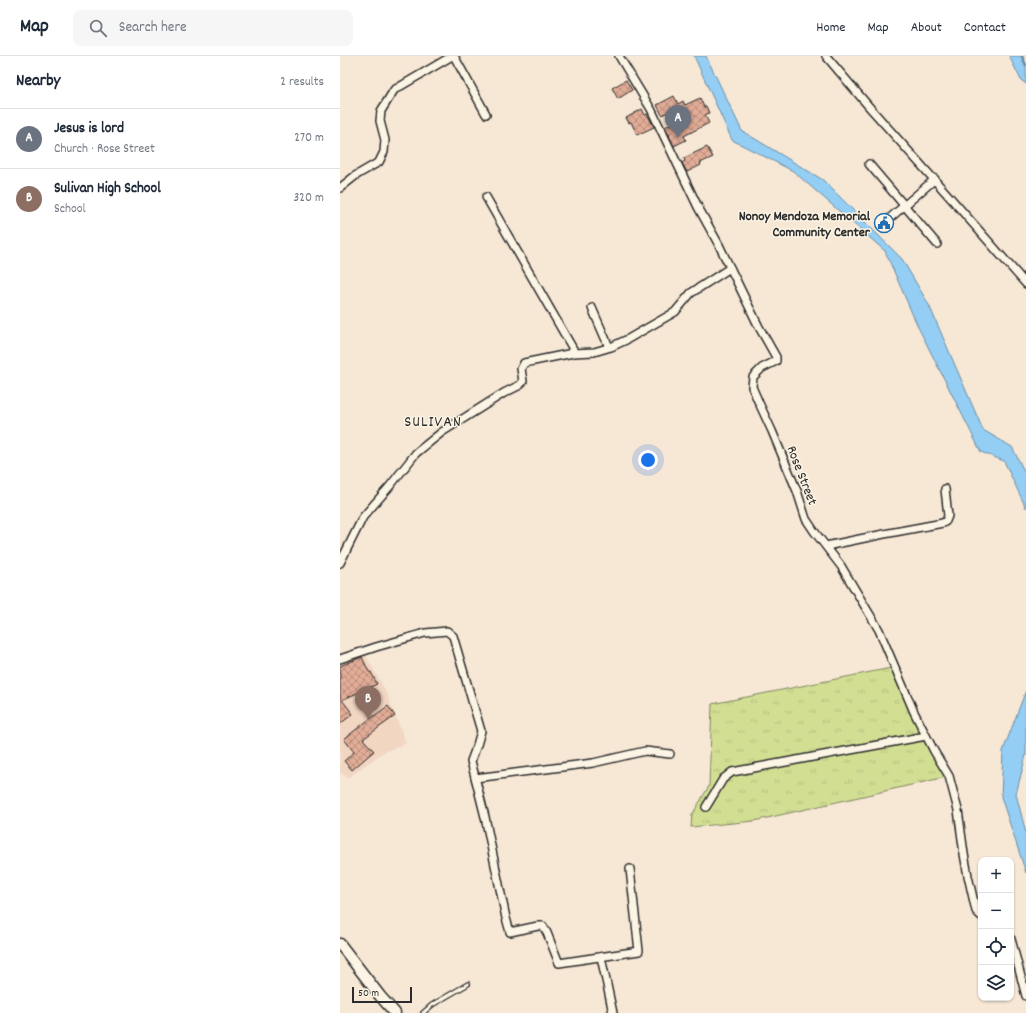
<!DOCTYPE html>
<html lang="en">
<head>
<meta charset="utf-8">
<style>
  body { margin:0; font-family:Dekko,sans-serif; background:#f6f6f7; color:#1f2937 }
  .controls { position:absolute; right:12px; bottom:12px; display:grid; overflow:hidden; border-radius:8px; box-shadow:0 1px 3px #0004 }
  .controls button { width:36px; height:36px; display:grid; place-items:center; padding:0; border:0; border-bottom:1px solid #e0e1e3; background:#fff; color:#1f2937; font:20px sans-serif }
  .scale { position:absolute; left:12px; bottom:10px; width:60px; box-sizing:border-box; padding-left:4px; border:2px solid #2b2b2b; border-top:0; font-size:11px; line-height:14px; white-space:nowrap; color:#2b2b2b; -webkit-text-stroke:3px #fcf5e5; paint-order:stroke }
  .you { position:absolute; left:308px; top:404px; width:14px; height:14px; margin:-10px; border:3px solid #fff; border-radius:50%; background:#1a73e8; box-shadow:0 0 0 6px #1a73e833 }
  .badge { display:grid; place-items:center; width:26px; height:26px; border-radius:50%; background:#b45309; color:#fff; font-size:13px; font-weight:700 }
  .pin { position:absolute; translate:-50% -33px; filter:drop-shadow(0 1px 2px #0008) }
  .pin::after { content:''; position:absolute; top:21px; width:14px; height:12px; background:inherit; clip-path:polygon(0 0,100% 0,50% 100%) }
  .list { margin:0; padding:0; list-style:none }
  h2 { display:flex; justify-content:space-between; align-items:center; height:52px; margin:0; padding:0 16px; font-size:17px }
  h2 small { font-size:13px; font-weight:400; color:#747a83 }
  .list li { display:grid; grid-template-columns:26px 1fr auto; gap:12px; align-items:center; box-sizing:border-box; height:60px; padding:0 16px; border-top:1px solid #e0e1e3 }
  .list b { display:block; font-size:15px; white-space:nowrap }
  .list p { margin:0; font-size:13px; white-space:nowrap; color:#747a83 }
  .list em { font-size:13px; font-style:normal; color:#747a83 }
  .icon { flex:none; width:22px; height:22px; fill:none; stroke:currentColor; stroke-width:2; stroke-linecap:round; stroke-linejoin:round }
  .map { position:relative; flex:none; width:686px; height:957px; overflow:hidden }
  header { display:flex; align-items:center; gap:24px; box-sizing:border-box; height:56px; padding:0 20px; background:#fff; border-bottom:1px solid #e0e1e3 }
  header strong { font-size:19px }
  nav { display:flex; gap:22px; margin-inline-start:auto; font-size:14px }
  .search { width:280px; height:36px; background:#f6f6f7; display:flex; align-items:center; gap:10px; box-sizing:border-box; padding:0 14px; border-radius:8px; color:#747a83; font-size:15px }
  main { display:flex }
  aside { flex:1; background:#fff }
  .map>svg:first-child { display:block }
  .built { fill:#f1d6c2 }
  .grass { fill:url(#grass-tufts); stroke:#7e855f }
  .water { fill:#94cef4; stroke:#6a8da4 }
  .lines { fill:none; stroke-linecap:round; stroke-linejoin:round }
  .stream { stroke:#6a8da4; stroke-width:2.5 }
  .building { fill:url(#building-cross-hatch); stroke:#2b2b2b }
  .lane-casing { stroke:#2b2b2b; stroke-width:6 }
  .street-casing { stroke:#2b2b2b; stroke-width:10 }
  .secondary-casing { stroke:#2b2b2b; stroke-width:13 }
  .lane { stroke:#fcf5e5; stroke-width:3.5 }
  .street { stroke:#fcf5e5; stroke-width:7 }
  .secondary { stroke:#fcf5e5; stroke-width:10 }
  .labels { text-anchor:middle; stroke-width:3; stroke-linejoin:round; paint-order:stroke }
  .poi-label { font-size:14px; font-weight:bold; fill:#2b2b2b; stroke:#fcf5e5; text-anchor:end }
  .street-label { font-size:14px; fill:#2b2b2b; stroke:#fcf5e5 }
  .quarter-label { font-size:16px; letter-spacing:1px; fill:#2b2b2b; stroke:#fcf5e5 }
</style>
</head>
<body>
<header>
<strong>Map</strong>
<div class="search"><svg class="icon" aria-label="search" viewBox="0 0 24 24"><circle cx="10" cy="10" r="6"/><path d="M15 15l6 6"/></svg>Search here</div>
<nav><a>Home</a><a>Map</a><a>About</a><a>Contact</a></nav>
</header>
<main>
<aside>
<h2>Nearby<small>2 results</small></h2>
<ul class="list">
<li><span class="badge" style="background:#6b7280">A</span><div><b>Jesus is lord</b><p>Church · Rose Street</p></div><em>270 m</em></li>
<li><span class="badge" style="background:#8d6e63">B</span><div><b>Sulivan High School</b><p>School</p></div><em>320 m</em></li>
</ul>
</aside>
<div class="map">
<svg width="686" height="957" viewBox="0 0 686 957">
  <defs>
    <pattern id="grass-tufts" width="24" height="20" patternUnits="userSpaceOnUse"><rect width="24" height="20" fill="#d2df93"/><path d="M3 7l-1-3M5 7V3M7 7l1-3M15 17l-1-3M17 17v-4M19 17l1-3" fill="none" stroke="#b4c07f"/></pattern>
    <pattern id="building-cross-hatch" width="8" height="8" patternUnits="userSpaceOnUse"><rect width="8" height="8" fill="#e2ad97"/><path d="M0 0l8 8M0 8l8-8" fill="none" stroke="#b78d7b"/></pattern>
  </defs>
  <rect width="100%" height="100%" fill="#f7e7d5"/>
  <filter id="ink" filterUnits="userSpaceOnUse"><feTurbulence type="fractalNoise" baseFrequency=".025" numOctaves="2"/><feDisplacementMap in="SourceGraphic" scale="8" xChannelSelector="R" yChannelSelector="G"/><feConvolveMatrix kernelMatrix="1 2 1 2 8 2 1 2 1" color-interpolation-filters="sRGB"/></filter>
  <g filter="url(#ink)">
    <polygon class="built" points="24,596 47,638 66,687 42,697 8,722 0,716 0,605"/>
    <polygon class="grass" points="551,612 570,656 581,677 392,713 368,753 386,725 394,719 584,683 606,721 414,765 351,771 352,759 369,730 372,648"/>
    <g class="water">
      <polygon points="354,0 366,0 402,75 483,124 562,203 589,249 643,374 672,391 686,419 686,452 664,405 641,396 578,271 545,195 453,115 392,84"/>
      <polygon points="669,0 681,0 686,11 686,28 681,24"/>
      <polygon points="686,634 686,699 676,738 686,777 686,817 661,741 663,695"/>
    </g>
    <g class="lines">
      <polyline class="stream" points="682,0 686,9"/>
    </g>
    <g class="building">
      <polygon points="286,24 292,34 278,43 272,32"/>
      <polygon points="334,40 338,48 343,45 345,49 360,42 364,51 366,50 369,57 365,59 369,67 344,80 346,84 334,90 329,80 330,79 325,71 334,66 328,56 322,59 317,49"/>
      <polygon points="302,53 305,59 307,58 314,71 297,79 291,66 289,67 286,62"/>
      <polygon points="367,91 373,101 360,107 361,109 347,116 342,107 345,105 344,102"/>
      <polygon points="22,601 29,616 31,616 37,628 2,644 13,658 0,668 0,610"/>
      <polygon points="48,650 55,660 23,683 34,695 12,714 4,705 14,696 4,683 27,665"/>
    </g>
    <g class="lines">
      <defs>
        <polyline id="lane" points="83,957 92,949 128,928"/>
        <g id="street">
          <polyline points="114,0 146,58"/>
          <polyline points="279,0 311,53 358,151 379,189 419,271 436,301 436,305 422,312 413,321 412,331 419,347 432,375 457,435 466,463 474,475 501,510 539,574 574,656 594,695 609,720 618,754 624,798 628,820 636,855 641,860"/>
          <polyline points="486,0 531,53 607,138 686,228"/>
          <polyline points="529,108 597,188"/>
          <polyline points="0,132 15,120 39,106 44,96 45,84 40,65 41,55 54,34 112,0"/>
          <polyline points="146,141 233,293 233,297"/>
          <polyline points="550,162 595,123"/>
          <polyline points="252,252 269,291"/>
          <polyline points="486,490 544,478 603,467 606,465 608,460 605,433"/>
          <polyline points="0,507 23,461 50,430 76,397 102,376 164,337 180,329 183,325 181,313 184,307 233,297 254,296 271,291 288,283 335,256 351,237 390,212"/>
          <polyline points="0,603 36,591 85,577 107,575 113,580 141,675 137,689 131,705 145,761 166,862 170,876 198,870 203,870 207,877 219,907 299,895 290,813"/>
          <polyline points="135,722 253,707 305,695 330,698"/>
          <polyline points="366,751 383,723 392,716 586,680"/>
          <polyline points="671,883 686,940"/>
          <polyline points="261,901 273,957"/>
        </g>
        <polyline id="secondary" points="0,888 40,940 55,957"/>
      </defs>
      <use href="#lane" class="lane-casing"/>
      <use href="#street" class="street-casing"/>
      <use href="#secondary" class="secondary-casing"/>
      <use href="#lane" class="lane"/>
      <use href="#street" class="street"/>
      <use href="#secondary" class="secondary"/>
    </g>
  </g>
  <defs>
    <symbol id="civic-ring" viewBox="-11 -11 22 22"><circle r="9.5" fill="#fcf5e5" stroke="#1f6fb2" stroke-width="1.5"/><path d="M-.6-6.5H3V-4.5H.6V-3L4-1V1h2V6H-6V1h2V-1L-.6-3ZM-1.2 2.5V6h2.4V2.5Z" fill="#1f6fb2"/></symbol>
  </defs>
  <g fill-rule="evenodd">
    <use href="#civic-ring" x="533" y="156" width="22" height="22"/>
  </g>
  <g class="labels">
    <g class="poi-label">
      <text x="530" y="164">Nonoy Mendoza Memorial<tspan x="530" dy="16">Community Center</tspan></text>
    </g>
    <g class="street-label">
      <text transform="translate(463 419) rotate(69)" y="5">Rose Street</text>
    </g>
    <g class="quarter-label">
      <text x="93" y="370">SULIVAN</text>
    </g>
  </g>
</svg>
<div class="controls">
<button>+</button>
<button>−</button>
<button><svg class="icon" aria-label="locate" viewBox="0 0 24 24"><circle cx="12" cy="12" r="6"/><path d="M12 2v4M12 18v4M2 12h4M18 12h4"/></svg></button>
<button><svg class="icon" aria-label="layers" viewBox="0 0 24 24"><path d="M12 4l9 5-9 5-9-5zM3 14l9 5 9-5"/></svg></button>
</div>
<div class="scale">50 m</div>
<div class="you"></div>
<div class="pin badge" style="left:338px;top:82px;background:#6b7280">A</div>
<div class="pin badge" style="left:28px;top:663px;background:#8d6e63">B</div>
</div>
</main>
</body>
</html>
